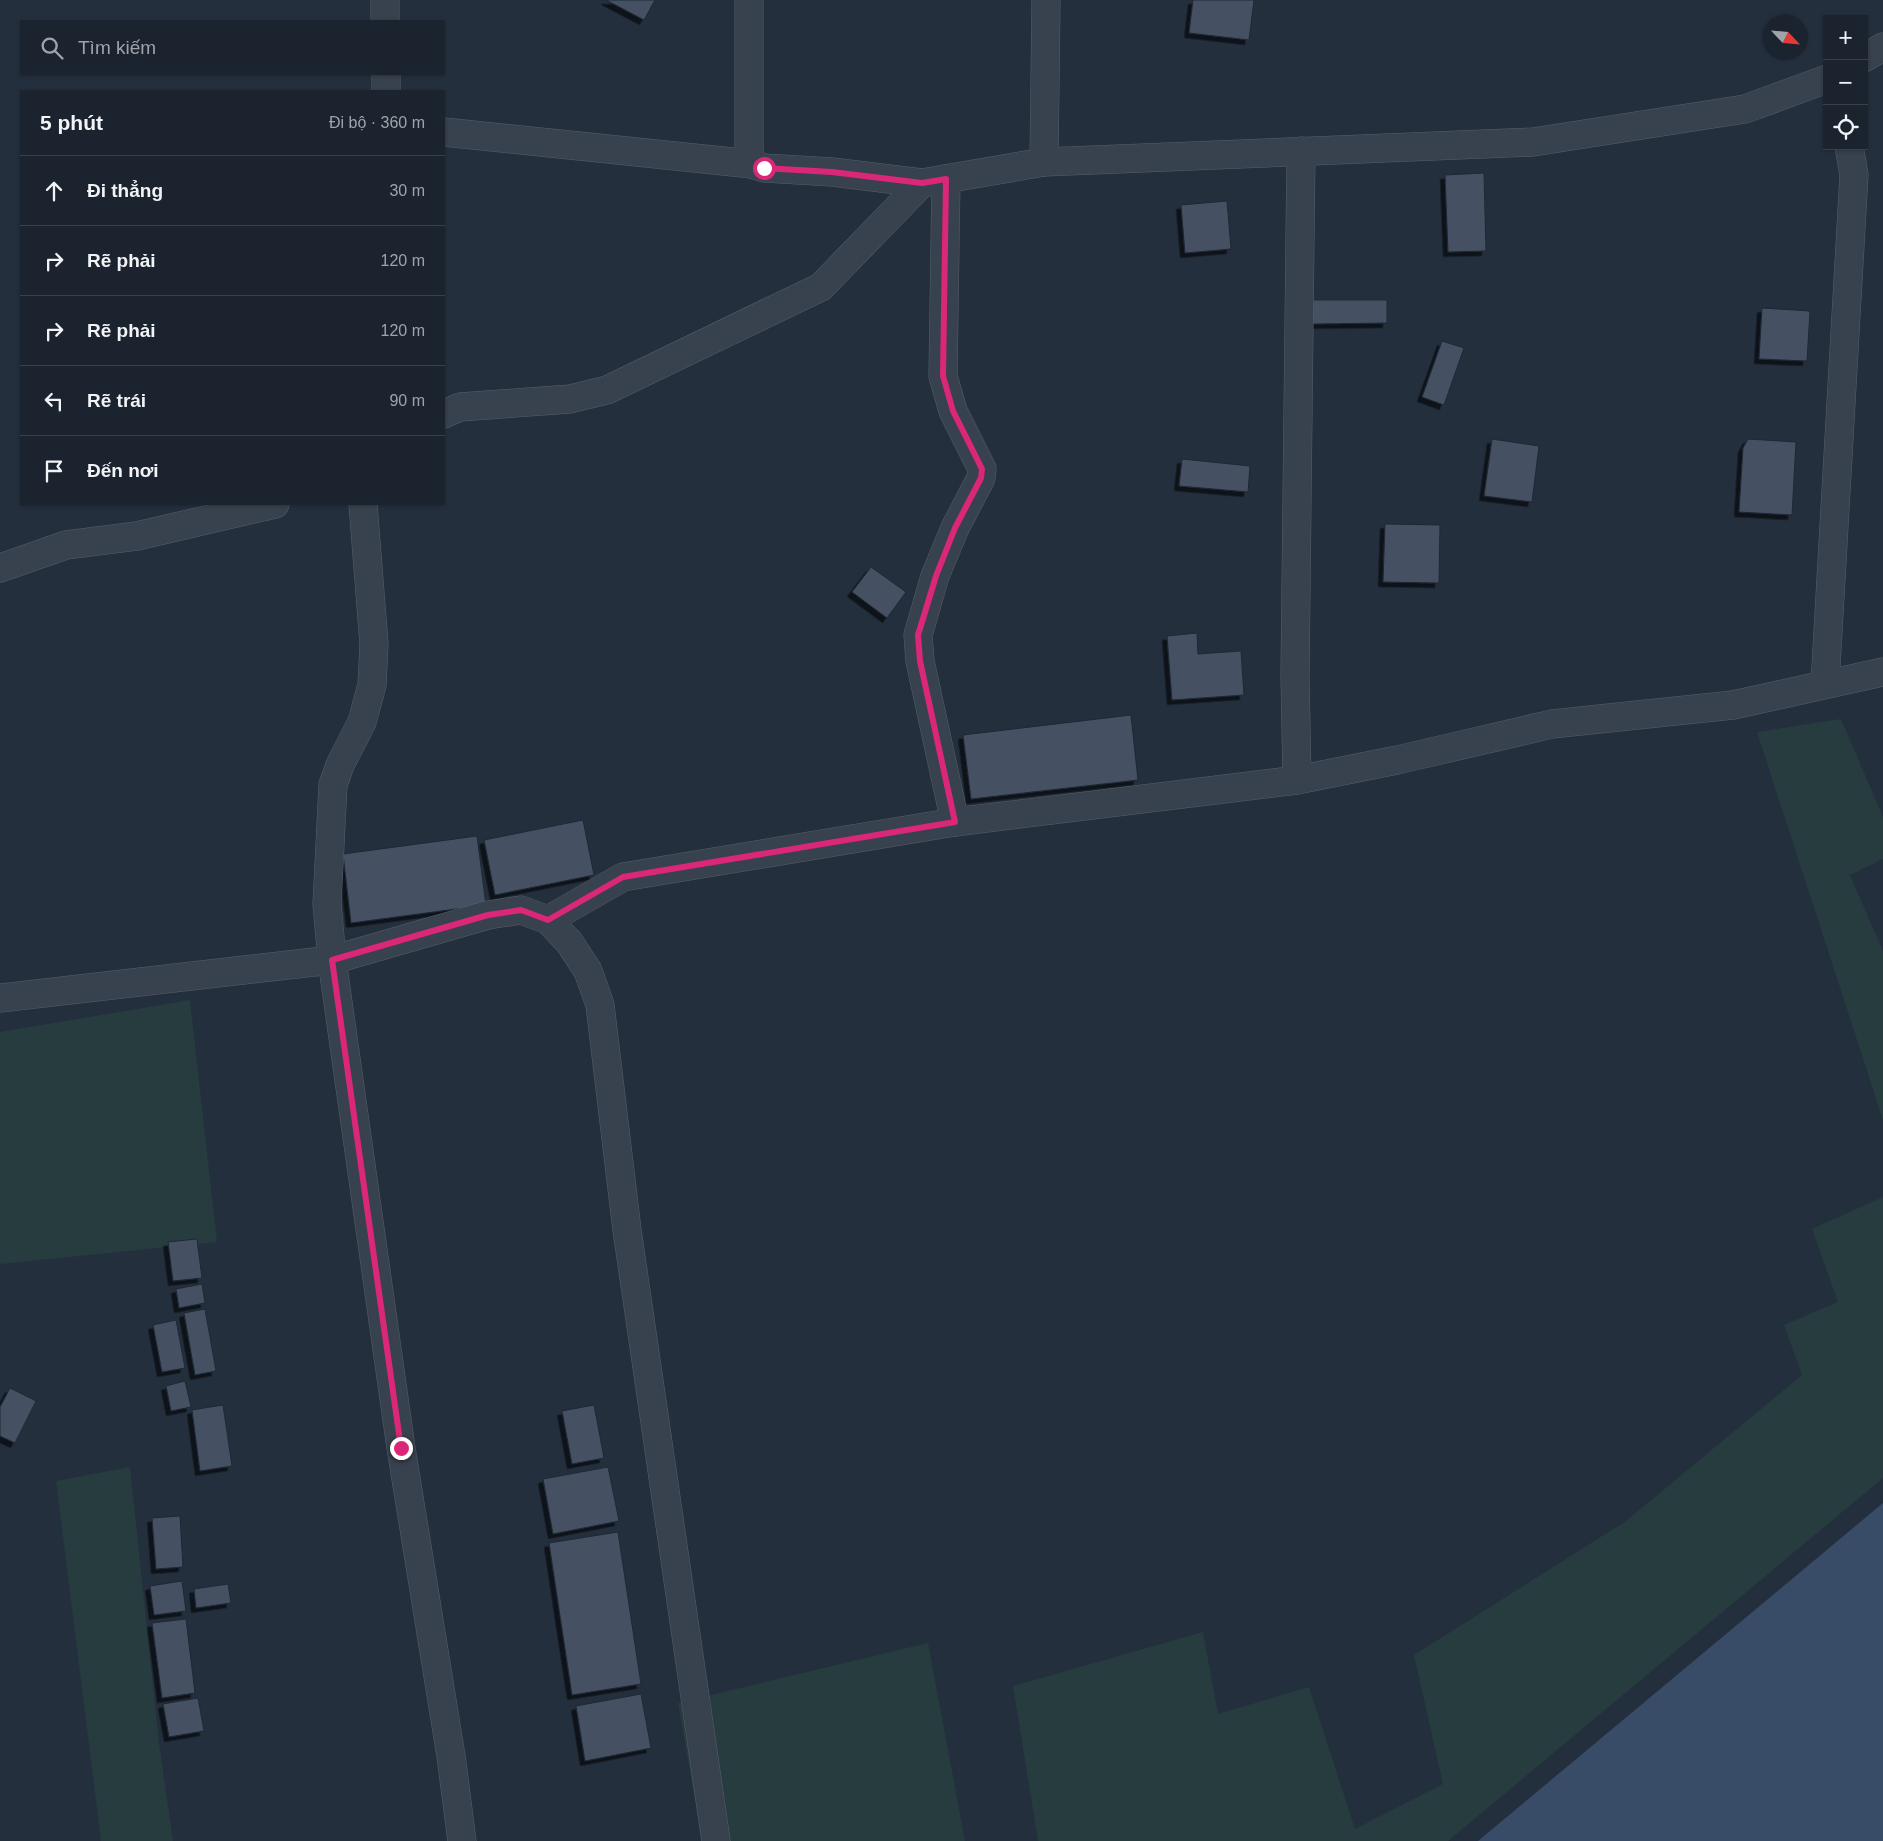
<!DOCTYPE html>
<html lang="vi">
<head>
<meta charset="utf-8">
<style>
  body { margin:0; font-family:Helvetica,sans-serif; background:#282f3a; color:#f1f3f6 }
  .controls { position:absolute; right:15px; top:15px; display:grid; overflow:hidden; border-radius:0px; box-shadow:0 1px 4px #0004 }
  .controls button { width:45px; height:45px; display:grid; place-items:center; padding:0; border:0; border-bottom:1px solid #39404a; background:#1b232e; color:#f1f3f6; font:25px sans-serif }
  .compass { position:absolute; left:1763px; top:15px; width:45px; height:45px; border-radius:50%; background:#1b232e; box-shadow:0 1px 4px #0004; rotate:116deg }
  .stop { position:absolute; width:15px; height:15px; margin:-11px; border:4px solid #db2777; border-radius:50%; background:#fff }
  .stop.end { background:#db2777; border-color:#fff; box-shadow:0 1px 5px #0008 }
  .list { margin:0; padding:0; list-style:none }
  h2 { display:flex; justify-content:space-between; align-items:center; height:65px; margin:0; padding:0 20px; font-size:21px }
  h2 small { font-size:16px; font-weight:400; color:#a0a4aa }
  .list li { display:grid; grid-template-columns:32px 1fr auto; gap:15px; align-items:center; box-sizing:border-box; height:70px; padding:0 20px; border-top:1px solid #39404a }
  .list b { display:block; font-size:19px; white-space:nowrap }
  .list em { font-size:16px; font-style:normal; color:#a0a4aa }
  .icon { flex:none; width:28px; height:28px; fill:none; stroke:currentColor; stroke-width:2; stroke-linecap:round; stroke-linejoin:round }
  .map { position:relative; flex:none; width:1883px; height:1841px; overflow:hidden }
  .search { position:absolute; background:#1b232e; box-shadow:0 1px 4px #0004; left:20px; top:20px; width:425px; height:55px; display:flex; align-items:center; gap:12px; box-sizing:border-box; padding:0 18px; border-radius:0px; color:#a0a4aa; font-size:19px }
  .panel { position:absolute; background:#1b232e; box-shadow:0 1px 4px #0004; left:20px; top:90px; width:425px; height:415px; border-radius:0px }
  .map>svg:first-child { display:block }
  .green { fill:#263c3f }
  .water { fill:#394c67 }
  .building { fill:#455162; stroke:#1f2835; filter:url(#shadow) }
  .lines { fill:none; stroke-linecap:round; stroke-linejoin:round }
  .street-casing { stroke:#565f6c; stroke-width:29 }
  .street { stroke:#38414e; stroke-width:28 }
  .route { stroke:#db2777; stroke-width:6 }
</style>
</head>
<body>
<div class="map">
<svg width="1883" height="1841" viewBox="0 0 1883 1841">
  <defs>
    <filter id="shadow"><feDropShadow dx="-4.5" dy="4.5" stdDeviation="0" flood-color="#0009"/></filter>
  </defs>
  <rect width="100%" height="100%" fill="#242f3e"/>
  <g class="green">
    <polygon points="1841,719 1883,817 1883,859 1850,875 1883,951 1883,1120 1757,732"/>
    <polygon points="190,1000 217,1242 0,1264 0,1032"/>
    <polygon points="1883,1197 1883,1478 1448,1841 1038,1841 1013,1686 1203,1632 1218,1714 1309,1687 1355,1829 1443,1784 1414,1655 1626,1521 1802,1375 1784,1325 1838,1302 1812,1229"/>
    <polygon points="130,1467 159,1743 173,1841 101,1841 56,1481"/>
    <polygon points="928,1643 965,1841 702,1841 678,1703"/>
  </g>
  <polygon class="water" points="1883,1503 1883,1841 1478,1841"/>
  <g class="building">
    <polygon points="606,0 655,0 644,20"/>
    <polygon points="1193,0 1254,0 1249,40 1189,33"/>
    <polygon points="1484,173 1486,251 1448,252 1445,175"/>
    <polygon points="1227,201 1231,249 1185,253 1181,205"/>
    <polygon points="1311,300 1387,300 1387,323 1310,324"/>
    <polygon points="1762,308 1810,311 1807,361 1759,359"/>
    <polygon points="1442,341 1464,348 1444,405 1422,397"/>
    <polygon points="1492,439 1539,446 1532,502 1484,496"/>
    <polygon points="1748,439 1796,442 1792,515 1739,512 1743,448"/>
    <polygon points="1182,459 1250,466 1248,492 1179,486"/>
    <polygon points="1385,524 1440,525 1439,583 1383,582"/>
    <polygon points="871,567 906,592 887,618 852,592"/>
    <polygon points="1197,633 1198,654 1241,651 1244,695 1172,700 1167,636"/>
    <polygon points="1131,715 1138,780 971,799 963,735"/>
    <polygon points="583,820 594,875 495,895 484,840"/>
    <polygon points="477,836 486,905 351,923 343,854"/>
    <polygon points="197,1239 202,1278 173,1281 168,1242"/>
    <polygon points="202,1284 205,1303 179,1308 176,1289"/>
    <polygon points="205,1309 216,1371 195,1375 184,1313"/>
    <polygon points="176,1320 185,1368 162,1372 153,1325"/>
    <polygon points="185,1381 191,1407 171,1411 166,1386"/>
    <polygon points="10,1388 36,1401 15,1443 0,1436 0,1407"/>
    <polygon points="223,1405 232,1466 200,1471 192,1410"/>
    <polygon points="594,1405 604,1458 572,1464 562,1411"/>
    <polygon points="608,1467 619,1521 553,1534 543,1479"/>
    <polygon points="180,1516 183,1567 156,1569 152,1518"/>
    <polygon points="618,1532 641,1684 572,1695 549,1543"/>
    <polygon points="182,1581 186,1611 154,1615 150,1586"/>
    <polygon points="228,1584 231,1603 196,1608 194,1589"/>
    <polygon points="186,1619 195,1693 162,1698 152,1623"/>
    <polygon points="641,1694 651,1748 585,1761 576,1706"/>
    <polygon points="198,1698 204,1731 169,1737 163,1704"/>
  </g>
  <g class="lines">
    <defs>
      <g id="street">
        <polyline points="385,0 385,21"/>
        <polyline points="749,0 749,152 752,164 764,168 832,172 922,183"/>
        <polyline points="1864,58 1883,47"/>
        <polyline points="386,74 386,91"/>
        <polyline points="444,132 752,164"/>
        <polyline points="1044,162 1046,0"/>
        <polyline points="946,179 943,376 953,411 982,469 981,478 955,528 935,576 918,635 920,661 955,822"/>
        <polyline points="444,414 460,407 570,399 607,390 821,287 922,183 1044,162 1533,142 1745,109 1827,79"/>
        <polyline points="363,504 374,644 372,685 362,722 340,765 333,785 327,904 332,960 401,1448 451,1756 462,1841"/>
        <polyline points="0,568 66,545 137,536 275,504"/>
        <polyline points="1825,684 1854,175 1849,146"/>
        <polyline points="1297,780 1295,676 1301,151"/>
        <polyline points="548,920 623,877 955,822 1297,780 1397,760 1552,724 1733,705 1883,672"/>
        <polyline points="0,998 332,960 488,915 521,910 548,920 569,942 588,971 600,1005 627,1230 716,1841"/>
      </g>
    </defs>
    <use href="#street" class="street-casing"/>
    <use href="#street" class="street"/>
  </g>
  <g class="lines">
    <polyline class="route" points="401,1448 332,960 488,915 521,910 548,920 623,877 955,822 920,661 918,635 936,576 955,528 981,478 982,469 953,411 943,376 946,179 922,183 832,172 764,168"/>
  </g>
</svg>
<div class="controls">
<button>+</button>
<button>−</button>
<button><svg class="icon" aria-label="locate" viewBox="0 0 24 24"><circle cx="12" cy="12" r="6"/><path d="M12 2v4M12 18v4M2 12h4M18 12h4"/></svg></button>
</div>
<svg class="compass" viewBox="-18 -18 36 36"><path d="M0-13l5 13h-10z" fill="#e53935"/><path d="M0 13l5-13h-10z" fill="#a0a4aa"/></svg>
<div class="stop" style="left:764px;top:168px"></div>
<div class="stop end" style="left:401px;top:1448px"></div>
<div class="search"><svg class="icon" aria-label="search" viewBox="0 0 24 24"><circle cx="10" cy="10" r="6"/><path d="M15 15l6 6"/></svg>Tìm kiếm</div>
<section class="panel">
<h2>5 phút<small>Đi bộ · 360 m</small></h2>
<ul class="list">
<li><svg class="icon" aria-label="ahead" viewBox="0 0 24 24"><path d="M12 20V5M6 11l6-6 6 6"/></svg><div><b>Đi thẳng</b></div><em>30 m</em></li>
<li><svg class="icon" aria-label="right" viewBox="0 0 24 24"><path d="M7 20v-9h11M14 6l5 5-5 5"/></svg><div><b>Rẽ phải</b></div><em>120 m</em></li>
<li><svg class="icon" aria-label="right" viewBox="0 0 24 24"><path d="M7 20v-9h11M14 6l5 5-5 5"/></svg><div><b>Rẽ phải</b></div><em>120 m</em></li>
<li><svg class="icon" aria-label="left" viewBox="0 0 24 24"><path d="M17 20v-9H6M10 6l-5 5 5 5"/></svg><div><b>Rẽ trái</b></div><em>90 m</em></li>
<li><svg class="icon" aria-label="arrive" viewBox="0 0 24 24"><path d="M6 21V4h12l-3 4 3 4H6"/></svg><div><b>Đến nơi</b></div></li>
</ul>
</section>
</div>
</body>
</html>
